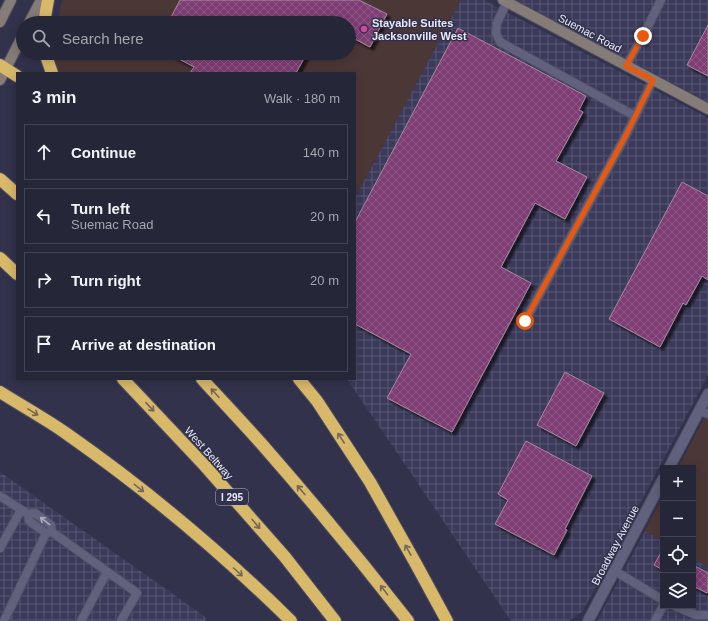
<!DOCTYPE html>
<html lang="en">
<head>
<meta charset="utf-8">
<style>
  body { margin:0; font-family:Helvetica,sans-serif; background:#2e2e41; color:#f1f3f6 }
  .controls { position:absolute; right:12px; bottom:12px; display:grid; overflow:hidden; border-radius:0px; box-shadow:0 2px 10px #0003 }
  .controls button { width:36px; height:36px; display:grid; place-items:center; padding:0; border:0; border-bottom:1px solid #424353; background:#262639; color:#f1f3f6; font:20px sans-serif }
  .stop { position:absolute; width:12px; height:12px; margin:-9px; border:3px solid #ea580c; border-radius:50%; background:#fff }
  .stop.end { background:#ea580c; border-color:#fff; box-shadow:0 1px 4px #0008 }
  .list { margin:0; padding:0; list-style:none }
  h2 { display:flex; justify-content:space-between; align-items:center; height:52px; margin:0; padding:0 16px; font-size:17px }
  h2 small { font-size:13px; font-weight:400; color:#a4a5ae }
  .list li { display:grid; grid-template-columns:26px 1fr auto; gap:12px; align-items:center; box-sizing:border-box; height:56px; margin:0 8px 8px; padding:0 8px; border:1px solid #424353; border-radius:0px }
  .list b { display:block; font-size:15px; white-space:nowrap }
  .list p { margin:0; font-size:13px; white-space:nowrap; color:#a4a5ae }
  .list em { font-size:13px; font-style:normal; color:#a4a5ae }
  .icon { flex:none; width:22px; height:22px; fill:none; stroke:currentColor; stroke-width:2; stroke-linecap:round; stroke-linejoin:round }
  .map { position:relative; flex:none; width:708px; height:621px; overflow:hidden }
  .search { position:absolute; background:#262639; box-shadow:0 2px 10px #0003; left:16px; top:16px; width:340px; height:44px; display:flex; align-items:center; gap:10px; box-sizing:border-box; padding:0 14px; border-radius:22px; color:#a4a5ae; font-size:15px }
  .panel { position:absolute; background:#262639; box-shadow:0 2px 10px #0003; left:16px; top:72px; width:340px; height:308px; border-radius:0px }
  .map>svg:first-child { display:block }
  .commercial { fill:#4c3737 }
  .industrial { fill:url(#industrial-grid) }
  .building { fill:url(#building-cross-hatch); stroke:#a5899f; filter:url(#shadow) }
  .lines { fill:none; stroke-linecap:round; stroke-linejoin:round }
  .lane-casing { stroke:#504f65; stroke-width:10 }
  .street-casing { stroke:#504f65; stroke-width:12 }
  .secondary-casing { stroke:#504f65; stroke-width:12 }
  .highway-casing { stroke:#504f65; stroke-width:14 }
  .lane { stroke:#61617d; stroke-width:8 }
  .street { stroke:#61617d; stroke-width:10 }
  .secondary { stroke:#857b77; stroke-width:10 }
  .highway { stroke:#d8b96a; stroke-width:12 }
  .oneway { stroke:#756858 }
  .oneway2 { stroke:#ababc1 }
  .route { stroke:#ea580c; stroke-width:5 }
  .hotel-dot { fill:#d1479c; stroke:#33324c; stroke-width:1.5 }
  .labels { text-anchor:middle; stroke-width:3; stroke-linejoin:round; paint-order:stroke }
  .shield { fill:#33324c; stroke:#b1b1c4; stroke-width:1 }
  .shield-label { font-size:10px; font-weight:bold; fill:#e7e7f8 }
  .poi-label { font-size:11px; font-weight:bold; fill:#e7e7f8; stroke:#33324c; text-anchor:start }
  .street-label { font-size:11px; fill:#e7e7f8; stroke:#33324c }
</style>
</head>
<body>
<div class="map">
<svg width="708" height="621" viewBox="0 0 708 621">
  <defs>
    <pattern id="industrial-grid" width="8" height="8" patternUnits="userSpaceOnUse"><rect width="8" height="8" fill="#3b3a5a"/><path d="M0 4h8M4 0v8" fill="none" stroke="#575672"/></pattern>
    <pattern id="building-cross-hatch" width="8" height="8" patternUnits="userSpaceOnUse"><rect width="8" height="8" fill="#7e3d73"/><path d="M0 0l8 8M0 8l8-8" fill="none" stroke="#905988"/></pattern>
    <filter id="shadow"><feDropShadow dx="3.5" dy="3.5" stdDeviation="1" flood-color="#0009"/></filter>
  </defs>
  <rect width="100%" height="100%" fill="#33324c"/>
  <g class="commercial">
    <polygon points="62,0 461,0 355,198 355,73 59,73 54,57 57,53 349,53 349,23 57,23"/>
    <polygon points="708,411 708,567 693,558 693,468 678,468"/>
    <polygon points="663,496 663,541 645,531"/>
  </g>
  <g class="industrial">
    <polygon points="461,0 484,0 708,118 708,375 583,611 569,621 511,621 347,379 355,379 355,198"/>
    <polygon points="514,0 708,0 708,102"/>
    <polygon points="0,472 207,618 205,621 0,621"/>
    <polygon points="645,531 663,541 663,606 693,606 693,558 708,567 708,621 597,621"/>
  </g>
  <g class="building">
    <polygon points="180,0 359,0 387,14 370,47 349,36 349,23 325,23 323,22 323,23 168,23"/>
    <polygon points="708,25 708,76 687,65"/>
    <polygon points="458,28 586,96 579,110 583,112 556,161 587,177 565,219 535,203 501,267 531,283 452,432 387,398 411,354 355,324 355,222"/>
    <polygon points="168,53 307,53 296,73 190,73 194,67"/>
    <polygon points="682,182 708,196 708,280 702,276 686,305 683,303 660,347 609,319"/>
    <polygon points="565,372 604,393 576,446 537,425"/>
    <polygon points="526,441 592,476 565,529 567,530 554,555 495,524 508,500 498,494"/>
    <polygon points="663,549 663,570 654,565"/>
    <polygon points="693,565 708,573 708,591 707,593 693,586"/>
  </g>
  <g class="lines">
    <defs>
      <g id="lane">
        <polyline points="507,2 497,23 496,33 500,42 635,116"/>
        <polyline points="626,66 643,36 661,0"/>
        <polyline points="525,321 626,135 653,80"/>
        <polyline points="699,410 708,414"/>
        <polyline points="0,496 28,514 35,513 51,525 52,532 46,533 29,521 28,514"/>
        <polyline points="52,532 137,593 121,621"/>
        <polyline points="0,548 21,510"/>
        <polyline points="615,571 663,600"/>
        <polyline points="675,606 696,615 708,615"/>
        <polyline points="4,621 46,533"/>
        <polyline points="81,621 107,572"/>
        <polyline points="655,621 663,606"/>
      </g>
      <g id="street">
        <polyline points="669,468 708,394"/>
        <polyline points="588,621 663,479"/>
      </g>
      <g id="secondary">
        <polyline points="503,0 708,109"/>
        <polyline points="0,22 11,0"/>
        <polyline points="29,23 41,0"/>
        <polyline points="0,80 23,35"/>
      </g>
      <g id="highway">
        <polyline points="44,23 48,0"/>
        <polyline points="45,53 52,73"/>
        <polyline points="0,65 17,76"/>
        <polyline points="0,179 17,194"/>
        <polyline points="0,258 17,274"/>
        <polyline points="123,379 205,466 285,557 335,621"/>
        <path d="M202,379C223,402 245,425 266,449C315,505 362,562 408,621"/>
        <polyline points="299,379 317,401 370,482 416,564 447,621"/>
        <path d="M0,392C22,406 46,419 67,434C147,490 222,553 291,621"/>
      </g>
    </defs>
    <use href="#lane" class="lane-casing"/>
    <use href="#street" class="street-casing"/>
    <use href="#secondary" class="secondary-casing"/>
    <use href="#highway" class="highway-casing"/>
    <use href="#lane" class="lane"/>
    <use href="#street" class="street"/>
    <use href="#secondary" class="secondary"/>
    <use href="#highway" class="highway"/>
  </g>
  <defs><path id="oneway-shaft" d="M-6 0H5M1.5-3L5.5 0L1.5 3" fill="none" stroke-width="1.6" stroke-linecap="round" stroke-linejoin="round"/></defs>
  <g class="oneway">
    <use href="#oneway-shaft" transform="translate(215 393) rotate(-132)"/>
    <use href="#oneway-shaft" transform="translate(150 407) rotate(47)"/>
    <use href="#oneway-shaft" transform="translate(33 412) rotate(32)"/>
    <use href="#oneway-shaft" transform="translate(341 438) rotate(-123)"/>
    <use href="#oneway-shaft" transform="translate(139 488) rotate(38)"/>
    <use href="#oneway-shaft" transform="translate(301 490) rotate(-131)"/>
    <use href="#oneway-shaft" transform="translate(256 524) rotate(49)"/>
    <use href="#oneway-shaft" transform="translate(408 550) rotate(-119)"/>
    <use href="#oneway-shaft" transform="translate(238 572) rotate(42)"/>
    <use href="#oneway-shaft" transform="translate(384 590) rotate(-128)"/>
  </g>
  <use class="oneway2" href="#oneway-shaft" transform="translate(45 521) rotate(-142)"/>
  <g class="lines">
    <polyline class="route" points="525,321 626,135 653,80 626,66 643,36"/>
  </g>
  <circle class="hotel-dot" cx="364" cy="29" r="4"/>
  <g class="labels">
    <rect class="shield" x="216" y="489" width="32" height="16" rx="3"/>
    <g class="shield-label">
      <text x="232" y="501">I 295</text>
    </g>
    <g class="poi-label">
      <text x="372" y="27">Stayable Suites<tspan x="372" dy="13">Jacksonville West</tspan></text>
    </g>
    <g class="street-label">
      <text transform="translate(590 33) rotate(28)" y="4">Suemac Road</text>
      <text transform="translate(209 453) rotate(48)" y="4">West Beltway</text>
      <text transform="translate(615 545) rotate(-62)" y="4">Broadway Avenue</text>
    </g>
  </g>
</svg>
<div class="controls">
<button>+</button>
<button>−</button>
<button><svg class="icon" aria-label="locate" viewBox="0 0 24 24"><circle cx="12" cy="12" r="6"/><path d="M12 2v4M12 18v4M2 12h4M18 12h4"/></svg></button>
<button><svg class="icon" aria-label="layers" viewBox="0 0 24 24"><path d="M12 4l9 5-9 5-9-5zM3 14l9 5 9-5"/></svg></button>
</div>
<div class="stop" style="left:525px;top:321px"></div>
<div class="stop end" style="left:643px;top:36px"></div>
<div class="search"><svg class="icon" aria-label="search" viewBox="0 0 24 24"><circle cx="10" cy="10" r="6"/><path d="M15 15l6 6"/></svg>Search here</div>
<section class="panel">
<h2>3 min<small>Walk · 180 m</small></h2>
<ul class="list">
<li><svg class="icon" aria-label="ahead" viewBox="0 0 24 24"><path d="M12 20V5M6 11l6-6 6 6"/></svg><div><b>Continue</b></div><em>140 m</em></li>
<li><svg class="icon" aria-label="left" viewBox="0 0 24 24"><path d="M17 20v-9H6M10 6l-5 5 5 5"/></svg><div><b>Turn left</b><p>Suemac Road</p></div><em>20 m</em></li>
<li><svg class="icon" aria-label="right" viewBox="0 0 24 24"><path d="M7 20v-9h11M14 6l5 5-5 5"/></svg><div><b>Turn right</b></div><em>20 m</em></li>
<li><svg class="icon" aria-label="arrive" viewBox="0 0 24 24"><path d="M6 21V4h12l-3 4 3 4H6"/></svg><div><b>Arrive at destination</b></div></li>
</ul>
</section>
</div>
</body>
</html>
